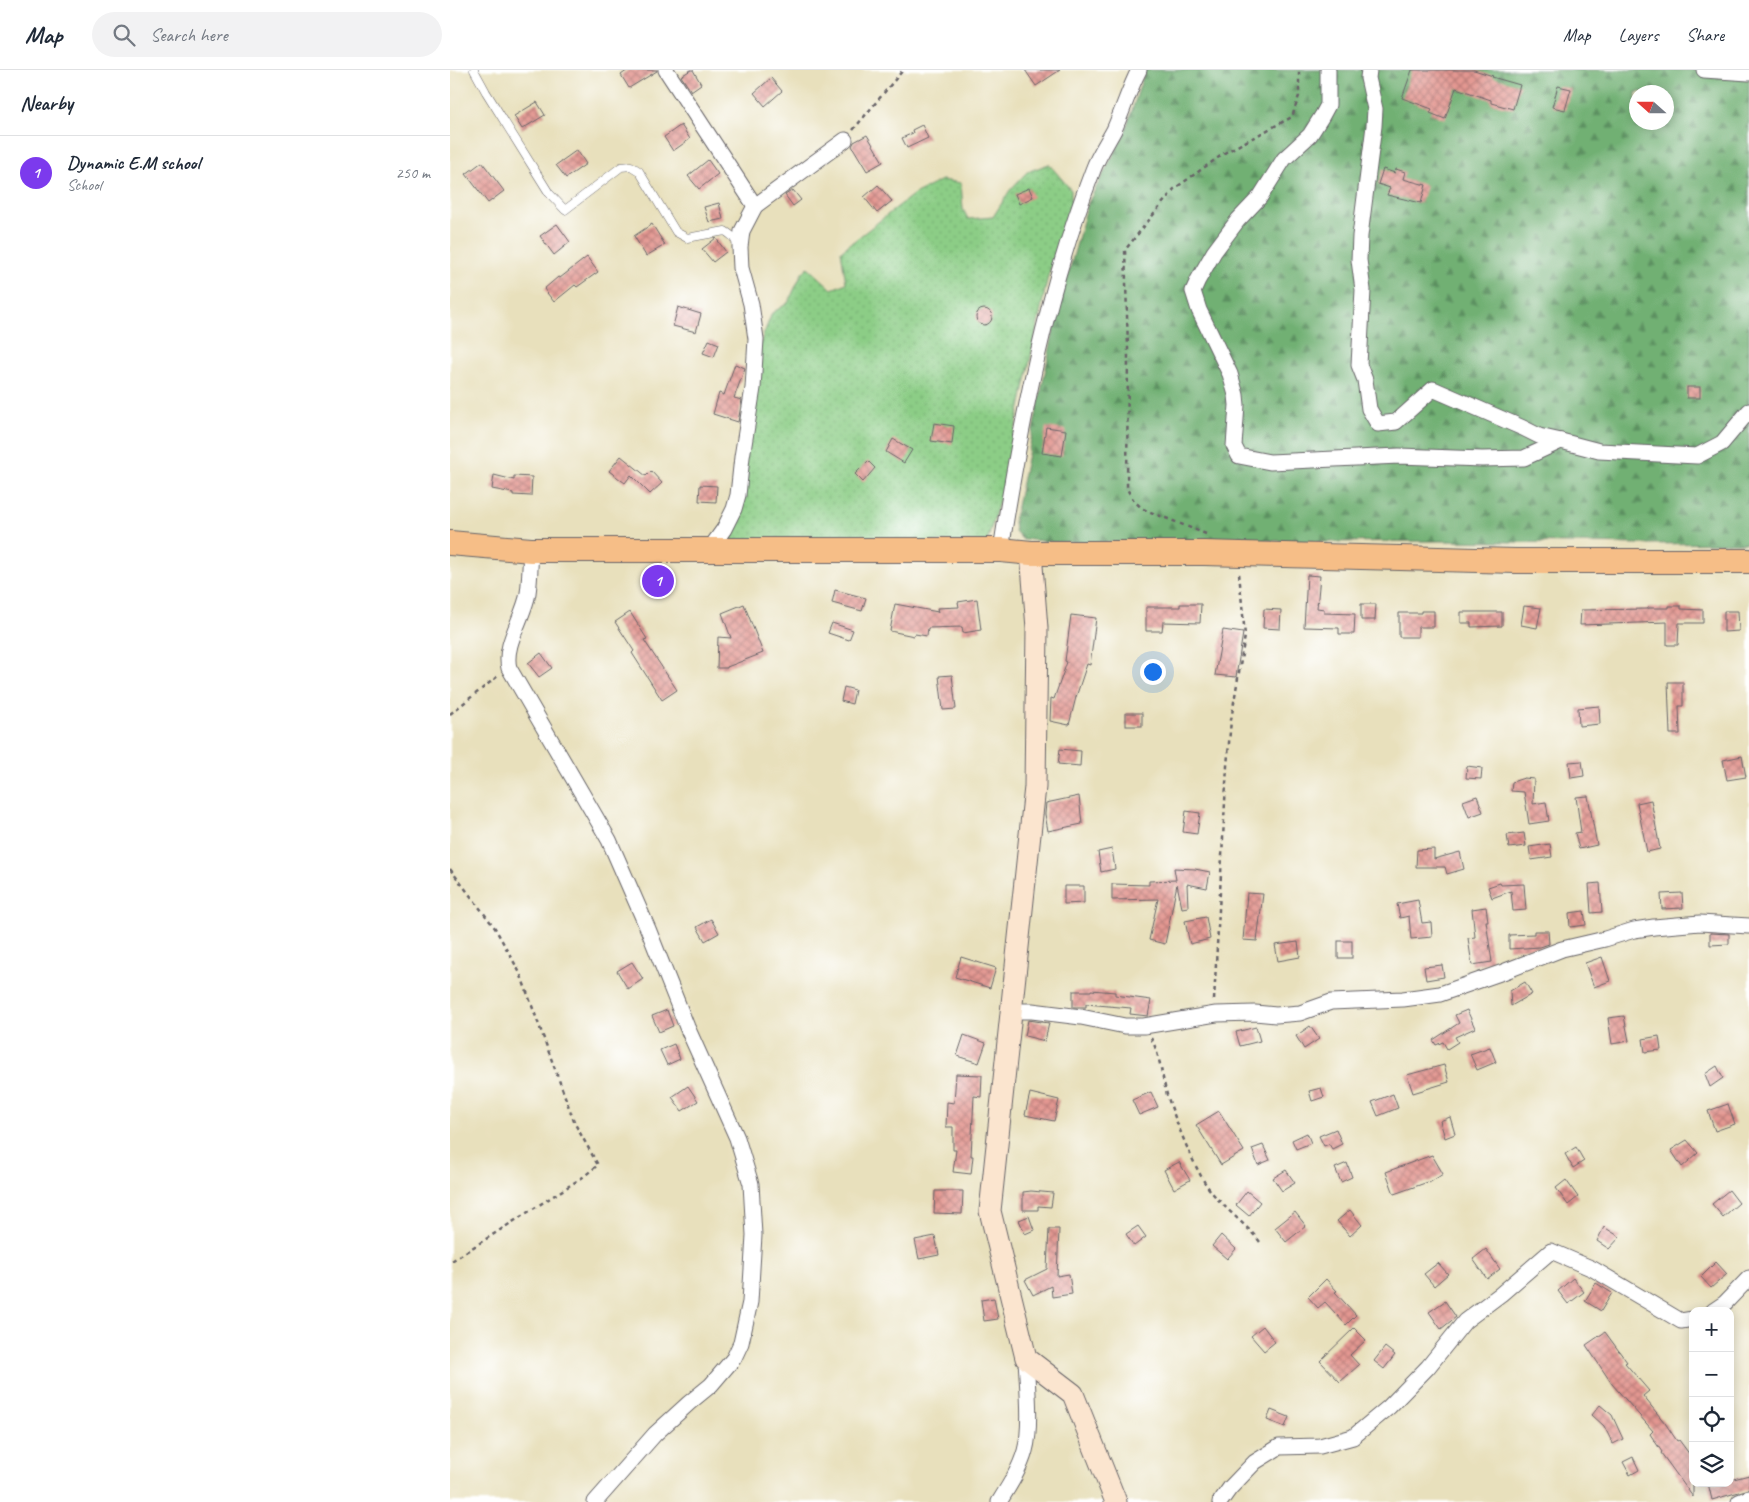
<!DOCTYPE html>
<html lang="en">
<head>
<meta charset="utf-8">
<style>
  body { margin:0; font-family:Caveat,sans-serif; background:#f2f2f3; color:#1f2937 }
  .controls { position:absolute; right:15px; bottom:15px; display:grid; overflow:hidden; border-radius:10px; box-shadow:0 2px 12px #0003 }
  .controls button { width:45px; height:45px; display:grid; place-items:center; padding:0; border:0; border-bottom:1px solid #e0e1e3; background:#fff; color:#1f2937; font:25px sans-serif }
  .compass { position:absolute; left:1179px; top:15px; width:45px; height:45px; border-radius:50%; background:#fff; box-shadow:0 2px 12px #0003; rotate:291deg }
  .you { position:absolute; left:702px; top:601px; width:18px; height:18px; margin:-12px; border:4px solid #fff; border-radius:50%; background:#1a73e8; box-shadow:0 0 0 8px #1a73e833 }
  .badge { display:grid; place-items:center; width:32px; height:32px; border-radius:50%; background:#7c3aed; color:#fff; font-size:16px; font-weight:700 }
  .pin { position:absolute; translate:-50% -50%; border:2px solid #fff; box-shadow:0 1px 5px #0006 }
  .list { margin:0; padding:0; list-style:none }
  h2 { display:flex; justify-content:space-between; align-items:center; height:65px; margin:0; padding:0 20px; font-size:21px }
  h2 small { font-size:16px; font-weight:400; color:#747a83 }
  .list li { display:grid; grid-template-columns:32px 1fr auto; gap:15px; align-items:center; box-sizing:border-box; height:75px; padding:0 20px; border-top:1px solid #e0e1e3 }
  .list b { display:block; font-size:19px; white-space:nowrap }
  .list p { margin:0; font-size:16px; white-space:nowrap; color:#747a83 }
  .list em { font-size:16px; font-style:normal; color:#747a83 }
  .icon { flex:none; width:28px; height:28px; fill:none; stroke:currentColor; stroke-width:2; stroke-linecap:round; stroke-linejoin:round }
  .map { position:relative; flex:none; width:1299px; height:1432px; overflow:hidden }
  header { display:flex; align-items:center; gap:30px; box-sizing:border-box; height:70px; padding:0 25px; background:#fff; border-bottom:1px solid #e0e1e3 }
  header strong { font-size:24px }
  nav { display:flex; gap:28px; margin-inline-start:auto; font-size:18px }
  .search { width:350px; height:45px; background:#f2f2f3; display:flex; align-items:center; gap:12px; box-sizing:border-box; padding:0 18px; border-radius:28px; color:#747a83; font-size:19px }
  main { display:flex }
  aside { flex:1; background:#fff }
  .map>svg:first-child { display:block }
  .grass { fill:url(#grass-dots); stroke:#577860 }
  .forest { fill:url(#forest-firs); stroke:#4a6957; fill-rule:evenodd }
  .building { fill:url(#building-cross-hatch) }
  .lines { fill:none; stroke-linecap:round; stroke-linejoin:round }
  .lane-casing { stroke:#676468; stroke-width:9 }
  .street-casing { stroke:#676468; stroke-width:17 }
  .secondary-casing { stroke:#676468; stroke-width:23 }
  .primary-casing { stroke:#676468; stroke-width:26 }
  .path { stroke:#676468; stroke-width:2.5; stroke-dasharray:4 4; stroke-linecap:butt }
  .lane { stroke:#fff; stroke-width:8 }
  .street { stroke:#fff; stroke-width:15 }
  .secondary { stroke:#fbe5cf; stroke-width:21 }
  .primary { stroke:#f6be87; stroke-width:24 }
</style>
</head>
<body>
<header>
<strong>Map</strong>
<div class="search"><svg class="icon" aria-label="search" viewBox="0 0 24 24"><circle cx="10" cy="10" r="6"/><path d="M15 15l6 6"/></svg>Search here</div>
<nav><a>Map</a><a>Layers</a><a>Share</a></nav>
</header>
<main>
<aside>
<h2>Nearby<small></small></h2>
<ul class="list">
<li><span class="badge">1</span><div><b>Dynamic E.M school</b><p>School</p></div><em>250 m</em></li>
</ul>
</aside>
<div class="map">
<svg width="1299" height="1432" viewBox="0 0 1299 1432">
  <defs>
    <pattern id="grass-dots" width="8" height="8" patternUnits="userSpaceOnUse" patternTransform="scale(1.25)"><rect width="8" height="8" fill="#8ccd86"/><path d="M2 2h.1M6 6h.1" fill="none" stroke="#78b075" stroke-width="1.8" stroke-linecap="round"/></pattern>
    <pattern id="forest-firs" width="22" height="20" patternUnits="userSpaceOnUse" patternTransform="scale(1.25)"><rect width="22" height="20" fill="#71b073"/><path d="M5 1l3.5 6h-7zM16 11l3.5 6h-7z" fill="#5c8f60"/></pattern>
    <pattern id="building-cross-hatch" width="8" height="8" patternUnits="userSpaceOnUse" patternTransform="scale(1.25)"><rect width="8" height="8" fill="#e39791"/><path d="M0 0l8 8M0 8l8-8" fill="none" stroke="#b87b78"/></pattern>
  </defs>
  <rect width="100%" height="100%" fill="#fff"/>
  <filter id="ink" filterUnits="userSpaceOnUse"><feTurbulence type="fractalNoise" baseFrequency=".02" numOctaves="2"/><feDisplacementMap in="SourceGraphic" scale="10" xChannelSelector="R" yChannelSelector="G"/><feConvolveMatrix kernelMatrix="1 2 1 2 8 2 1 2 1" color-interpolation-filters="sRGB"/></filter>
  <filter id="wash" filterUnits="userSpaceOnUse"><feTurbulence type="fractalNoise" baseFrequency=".0096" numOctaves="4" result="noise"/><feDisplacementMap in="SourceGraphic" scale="20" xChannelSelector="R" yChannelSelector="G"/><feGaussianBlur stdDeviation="1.12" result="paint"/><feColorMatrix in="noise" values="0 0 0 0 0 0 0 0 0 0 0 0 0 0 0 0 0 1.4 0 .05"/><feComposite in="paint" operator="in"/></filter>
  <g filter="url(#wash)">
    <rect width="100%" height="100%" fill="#e8e0bc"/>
    <polygon class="grass" points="599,94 621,120 621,140 598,206 553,418 537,472 277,471 277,464 311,271 322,243 338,233 352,203 358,197 382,219 396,213 391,181 464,124 492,110 511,113 513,139 518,149 543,147 560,120 577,102"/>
    <path class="forest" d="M695,0H1299V473L1193,474L990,471L871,472L764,469L715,472H603L572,469L565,461L564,451L607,245L638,133L674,65ZM1186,22H1216V52H1186Z"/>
    <g id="blocks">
      <g class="building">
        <polygon points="178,0 207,0 207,1 179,18 171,5"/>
        <polygon points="241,0 243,0 251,14 241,21 231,6"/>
        <polygon points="575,0 610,0 586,16"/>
        <polygon points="962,0 1024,0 1043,6 1042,7 1070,15 1063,39 1041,33 1041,30 1006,18 995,49 980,43 982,39 952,28"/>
        <polygon points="321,8 332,21 315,36 304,23"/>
        <polygon points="1108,16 1121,19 1115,40 1102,37"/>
        <polygon points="87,32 95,45 72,59 64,46"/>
        <polygon points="231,55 240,69 223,81 214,67"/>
        <polygon points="472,55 478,68 457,78 452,68 463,63 462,60"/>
        <polygon points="417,65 433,92 417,101 402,76 404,72"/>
        <polygon points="127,80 136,94 116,108 106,95"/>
        <polygon points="258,90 268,104 249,119 238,106"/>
        <polygon points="32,92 54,121 38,133 16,104"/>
        <polygon points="933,99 945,103 946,99 955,102 953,109 976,115 971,133 937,125 940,118 928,114"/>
        <polygon points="428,115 442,131 427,143 414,127"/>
        <polygon points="579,118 583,127 569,134 565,124"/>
        <polygon points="343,120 351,130 343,136 335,125"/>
        <polygon points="269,133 273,149 259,152 254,137"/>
        <polygon points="107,154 120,172 104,185 90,166"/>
        <polygon points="202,154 215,175 196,186 184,166"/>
        <polygon points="266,168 276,182 263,192 252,179"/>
        <polygon points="137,187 148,202 127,217 125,215 104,232 94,219 108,207 110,208"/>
        <polygon points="228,237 251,244 246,262 223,256"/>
        <circle cx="534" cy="247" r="8"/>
        <polygon points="259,270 269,274 264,287 253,283"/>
        <polygon points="285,294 295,298 284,328 292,330 288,352 263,344 269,323 274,325"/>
        <rect x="1237" y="317" width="13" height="11"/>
        <polygon points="484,353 504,356 502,374 481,371"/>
        <polygon points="596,357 616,360 612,386 592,383"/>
        <polygon points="443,369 462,380 454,393 436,382"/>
        <polygon points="171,386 196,406 201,401 212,413 200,424 181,405 175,413 159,401"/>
        <polygon points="418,391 425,398 413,412 405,404"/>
        <polygon points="44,405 64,410 64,406 82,407 81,426 63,425 63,423 42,419"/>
        <polygon points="250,415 267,416 266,432 249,431"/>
        <polygon points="857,505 870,506 867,538 874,539 874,543 905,544 904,564 889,564 889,558 854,557"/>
        <polygon points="385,520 416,528 412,541 382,533"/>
        <polygon points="527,529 531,560 513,563 512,557 478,558 477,566 465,564 464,566 440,561 445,534 488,542 487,538 509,537 508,532"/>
        <polygon points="294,534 313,583 277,597 277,598 267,598 268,567 281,568 272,543"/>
        <polygon points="730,534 751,534 750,553 713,552 712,561 696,561 696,537 730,537"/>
        <polygon points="911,534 926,534 925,550 911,550"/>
        <polygon points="1074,536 1091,538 1087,558 1071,555"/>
        <polygon points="1219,536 1231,536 1231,539 1253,540 1253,553 1229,553 1228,575 1217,575 1217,552 1130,555 1131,540 1198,539 1198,538 1219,538"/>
        <polygon points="814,539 831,540 830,559 813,558"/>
        <polygon points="971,541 984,541 984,557 968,557 968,567 949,567 949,543 971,543"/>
        <polygon points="1274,541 1288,541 1289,561 1274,562"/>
        <polygon points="180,542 197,569 194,570 227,620 212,630 182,583 184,581 165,552"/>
        <polygon points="1011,542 1052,542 1052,556 1021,557 1021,553 1011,553"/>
        <polygon points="621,545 646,548 640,595 637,594 626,627 619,655 600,651 601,628 604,629 617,592 615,591"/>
        <polygon points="382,553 403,560 399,570 378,563"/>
        <polygon points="773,560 793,563 786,607 765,605"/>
        <polygon points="91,583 102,598 89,607 78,593"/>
        <polygon points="502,605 506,639 493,640 489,606"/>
        <polygon points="1218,612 1233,612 1233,636 1229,636 1230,664 1220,664"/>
        <polygon points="394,617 405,620 402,634 391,631"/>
        <polygon points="1149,636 1150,654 1129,656 1128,638"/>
        <rect x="676" y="643" width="16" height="13"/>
        <polygon points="610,679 631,681 630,696 608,694"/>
        <polygon points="1292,686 1296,707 1277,710 1273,690"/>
        <polygon points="1132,691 1134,706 1121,708 1119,692"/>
        <polygon points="1017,696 1032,698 1031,709 1016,708"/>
        <polygon points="1074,708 1084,709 1083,734 1096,732 1099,751 1079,754 1074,722 1061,721 1062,712"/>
        <polygon points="629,726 632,754 598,761 595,744 596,733"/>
        <polygon points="1027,726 1033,742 1019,747 1013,731"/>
        <polygon points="1138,726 1147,775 1129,779 1125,763 1131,762 1126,727"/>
        <polygon points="1201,730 1210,779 1197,782 1187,733"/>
        <polygon points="736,741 750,743 747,764 733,762"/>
        <polygon points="1074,763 1076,776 1059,778 1057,765"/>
        <polygon points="1100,774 1102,787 1081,790 1079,777"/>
        <polygon points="662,779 665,799 651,802 648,782"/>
        <polygon points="984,779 984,789 1010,782 1014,799 997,804 995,797 966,797 967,780"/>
        <polygon points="724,798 745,799 760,802 757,818 737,814 738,837 732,838 727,814 715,874 699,870 708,829 662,830 662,814 699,815 699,811 726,810"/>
        <polygon points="1050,813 1051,815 1074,814 1076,840 1063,841 1061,821 1042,828 1038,817"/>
        <polygon points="1150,813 1152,842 1141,843 1139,814"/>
        <polygon points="614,816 634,816 634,833 614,834"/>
        <polygon points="797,823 813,824 807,871 793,870"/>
        <polygon points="1232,823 1233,838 1212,839 1211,824"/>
        <polygon points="968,830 972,853 981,852 982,867 961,869 959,846 950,848 947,834"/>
        <polygon points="1036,837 1038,851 1036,851 1042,892 1022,895 1018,868 1025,867 1022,839"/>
        <polygon points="1134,841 1136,855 1120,857 1119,843"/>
        <polygon points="756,847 760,869 740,874 735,851"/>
        <polygon points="261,849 269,863 255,871 247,857"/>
        <polygon points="1084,861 1098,861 1099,874 1090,877 1059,879 1059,865 1084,864"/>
        <polygon points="1260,863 1279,864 1279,874 1260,875"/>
        <rect x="888" y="871" width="14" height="17"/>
        <polygon points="848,872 850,887 828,891 825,875"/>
        <polygon points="511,887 546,898 540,918 505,907"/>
        <polygon points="1152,887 1160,911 1144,917 1135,893"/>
        <polygon points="182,892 193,909 178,919 167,901"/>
        <polygon points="992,895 994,907 976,910 974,897"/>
        <polygon points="1075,912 1082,924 1061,936 1060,921"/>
        <polygon points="641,920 665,922 665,925 701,930 698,946 680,944 681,938 636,934 636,937 623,937 623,921 641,921"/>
        <polygon points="217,940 223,956 209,962 202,946"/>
        <polygon points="1017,940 1025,958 1005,967 1008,972 997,979 993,972 986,975 983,970 1009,953 1005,945"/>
        <polygon points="1174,946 1179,971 1162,974 1158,948"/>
        <polygon points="578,950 599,953 595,971 575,966"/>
        <polygon points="860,956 869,969 854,979 846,966"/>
        <polygon points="806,957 810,971 790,976 786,962"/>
        <polygon points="514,965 536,973 529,993 507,986"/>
        <polygon points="1209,966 1211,980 1195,982 1193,969"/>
        <polygon points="224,974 230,989 217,995 210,980"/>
        <polygon points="1040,977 1046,992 1027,1000 1020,984"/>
        <polygon points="994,995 999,1012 963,1023 957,1005"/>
        <polygon points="1267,996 1273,1008 1260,1017 1255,1004"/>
        <polygon points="506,1004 532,1005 531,1027 524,1026 521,1086 523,1086 521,1104 503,1102 506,1080 503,1080 503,1057 496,1057 497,1032 504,1033"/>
        <polygon points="238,1016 248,1031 232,1041 222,1027"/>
        <polygon points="871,1018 874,1027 862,1031 859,1021"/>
        <polygon points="701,1022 708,1037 689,1045 682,1030"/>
        <polygon points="580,1023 609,1030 604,1051 575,1045"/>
        <polygon points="943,1024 948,1038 928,1046 922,1032"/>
        <polygon points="1278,1034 1285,1054 1265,1061 1258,1041"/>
        <polygon points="769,1041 794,1081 771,1095 746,1055"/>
        <polygon points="1000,1047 1005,1064 995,1068 990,1051"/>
        <polygon points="886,1059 892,1074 882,1079 879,1074 874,1076 869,1066"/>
        <polygon points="857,1063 861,1073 846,1079 842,1070"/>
        <polygon points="1237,1070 1248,1083 1232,1097 1221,1080"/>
        <polygon points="813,1075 820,1090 808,1095 802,1079"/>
        <polygon points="1126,1077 1134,1091 1123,1098 1115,1084"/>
        <polygon points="982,1085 993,1104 979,1113 978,1112 944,1124 936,1102"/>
        <polygon points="729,1092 740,1110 724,1119 714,1100"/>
        <polygon points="897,1093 902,1107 891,1112 885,1098"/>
        <polygon points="836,1100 845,1113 832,1121 823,1108"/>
        <polygon points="1116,1110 1128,1127 1118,1135 1106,1118"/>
        <polygon points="1279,1120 1289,1133 1273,1147 1262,1134"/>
        <polygon points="485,1121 513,1121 512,1144 484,1143"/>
        <polygon points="581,1121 603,1123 601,1137 588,1136 588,1140 573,1140 573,1122"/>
        <polygon points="797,1121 810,1132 799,1146 786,1135"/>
        <polygon points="900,1140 912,1155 900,1166 887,1151"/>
        <polygon points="845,1142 856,1156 836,1172 825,1158"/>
        <polygon points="579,1146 584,1160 575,1164 569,1150"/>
        <polygon points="688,1156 696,1167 684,1176 676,1164"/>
        <polygon points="1154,1157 1170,1167 1159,1179 1147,1171"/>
        <polygon points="599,1159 609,1159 607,1206 619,1204 622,1224 602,1227 601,1216 583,1225 575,1210 597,1199"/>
        <polygon points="771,1165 786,1179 777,1189 762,1176"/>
        <polygon points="485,1166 489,1185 469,1189 465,1170"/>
        <polygon points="1036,1179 1050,1199 1037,1209 1023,1189"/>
        <polygon points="1266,1192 1277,1204 1261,1218 1251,1207"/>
        <polygon points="988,1193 998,1204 984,1216 974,1204"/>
        <polygon points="1123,1208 1134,1222 1118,1234 1108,1221"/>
        <polygon points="876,1209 887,1221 885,1222 906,1245 896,1255 875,1232 868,1238 858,1227"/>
        <polygon points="1146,1213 1162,1223 1151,1241 1135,1231"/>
        <polygon points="544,1228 548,1249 534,1251 531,1230"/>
        <polygon points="995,1231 1006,1247 991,1259 979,1242"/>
        <polygon points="813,1256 825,1272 814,1281 801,1266"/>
        <polygon points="904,1258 916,1270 900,1285 909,1295 890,1312 870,1291"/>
        <polygon points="1155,1262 1177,1292 1175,1293 1199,1321 1193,1326 1215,1353 1227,1371 1229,1370 1243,1389 1243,1427 1211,1383 1212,1382 1200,1364 1203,1361 1162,1314 1136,1275"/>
        <polygon points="935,1277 945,1285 934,1299 924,1291"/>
        <polygon points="1150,1335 1162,1345 1173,1369 1163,1374 1154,1356 1142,1345"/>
        <polygon points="821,1340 839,1347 835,1357 817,1350"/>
        <polygon points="1183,1387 1189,1400 1180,1405 1173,1392"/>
        <polygon points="1299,1405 1299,1419 1262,1430 1258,1413 1280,1413 1280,1410"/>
      </g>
    </g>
  </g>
  <g filter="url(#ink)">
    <use href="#blocks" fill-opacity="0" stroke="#676468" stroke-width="1"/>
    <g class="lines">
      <defs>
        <path id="lane" d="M24,0L36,22L99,123L115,140L171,97L181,96L189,101L226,162L237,168L275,161C281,165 286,168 287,176"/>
        <g id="street">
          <polyline points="216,0 305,136 395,70"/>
          <polyline points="878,0 878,35 872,46 860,65 834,89 810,127 788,150 764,182 748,210 743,221 749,240 780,304 786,325 787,335 784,376 789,386 820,392 949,386 1032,389 1074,388 1111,371 1149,381 1247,386 1272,373 1299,341"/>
          <polyline points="919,0 918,8 925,39 924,56 910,166 909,190 913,220 909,295 915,310 919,339 928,354 946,352 983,319 1073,358 1089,366 1111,371"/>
          <polyline points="1254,0 1299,3"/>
          <path d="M81,480C80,494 80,509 78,523C74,547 53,575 59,598L159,770L198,859L237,957L287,1068L301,1114L304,1165L300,1232L291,1273L284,1288L261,1315L239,1333L205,1364L145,1432"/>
          <polyline points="259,480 274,459 284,439 288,425 292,387 303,318 306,269 301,234 291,198 290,177 292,161 305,136"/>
          <path d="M551,480C571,352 596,222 643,100C648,86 657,73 664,60C673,40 679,19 689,0"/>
          <polyline points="562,941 582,941 631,947 675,956 694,956 766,944 805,943 826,945 850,943 881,932 953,929 990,924 1053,902 1112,879 1155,869 1184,860 1204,857 1250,853 1299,856"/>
          <polyline points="1263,1241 1275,1233 1299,1208"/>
          <path d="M549,1432C559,1416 570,1399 575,1381C582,1356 577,1314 576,1288"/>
          <polyline points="770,1432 780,1418 805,1392 829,1377 870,1376 903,1367 939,1337 978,1297 1015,1251 1051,1224 1101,1181 1143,1199 1231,1251 1243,1249"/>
          <polyline points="1289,1432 1299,1428"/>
        </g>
        <polyline id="secondary" points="581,483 587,558 585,717 540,1141 576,1288 623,1324 666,1432"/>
        <polyline id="primary" points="0,473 81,480 551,480 581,483 754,483 1066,491 1299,491"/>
      </defs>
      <use href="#lane" class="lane-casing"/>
      <use href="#street" class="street-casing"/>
      <use href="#secondary" class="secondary-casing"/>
      <use href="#primary" class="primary-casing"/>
      <g class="path">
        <polyline points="403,60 453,0"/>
        <polyline points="756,464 693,439 684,431 677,419 678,278 675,180 724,119 776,82 842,47 849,26 849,0"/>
        <polyline points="0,644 48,606"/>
        <polyline points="0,799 45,858 70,903 125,1054 148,1095 133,1107 0,1192"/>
        <polyline points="764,930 777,696 781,650 795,566 789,503"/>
        <path d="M701,968C710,984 712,1009 718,1028C727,1054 738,1082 751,1106C765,1133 792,1149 810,1172"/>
      </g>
      <use href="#lane" class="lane"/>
      <use href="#street" class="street"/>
      <use href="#secondary" class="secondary"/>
      <use href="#primary" class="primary"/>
    </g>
  </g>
</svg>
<div class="controls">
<button>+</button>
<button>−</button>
<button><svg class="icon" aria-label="locate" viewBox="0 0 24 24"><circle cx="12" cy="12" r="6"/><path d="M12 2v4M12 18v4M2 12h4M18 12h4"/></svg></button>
<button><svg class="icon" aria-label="layers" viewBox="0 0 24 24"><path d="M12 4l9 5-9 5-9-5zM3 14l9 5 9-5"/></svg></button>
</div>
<svg class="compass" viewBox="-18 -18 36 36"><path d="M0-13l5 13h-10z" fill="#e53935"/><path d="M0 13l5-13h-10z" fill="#747a83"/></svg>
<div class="you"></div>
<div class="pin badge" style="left:208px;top:511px">1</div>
</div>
</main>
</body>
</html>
